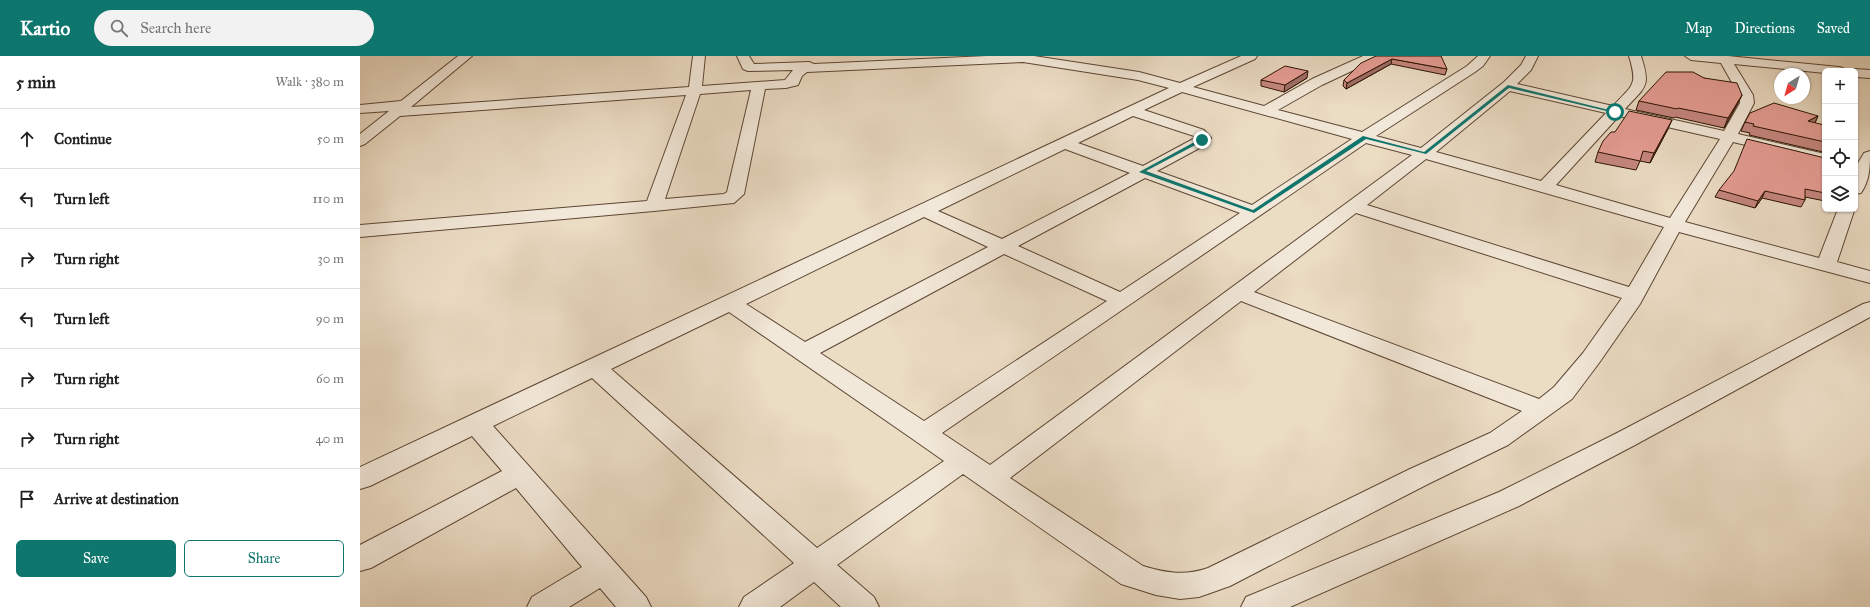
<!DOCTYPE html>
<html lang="en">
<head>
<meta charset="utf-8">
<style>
  body { margin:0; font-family:"IM FELL Great Primer",serif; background:#f2f2f2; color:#222 }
  .controls { position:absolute; right:12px; top:12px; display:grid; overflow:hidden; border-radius:6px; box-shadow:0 1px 3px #0004 }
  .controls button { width:36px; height:36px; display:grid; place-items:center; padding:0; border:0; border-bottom:1px solid #e0e0e0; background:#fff; color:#222; font:20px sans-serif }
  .compass { position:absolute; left:1414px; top:12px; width:36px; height:36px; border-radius:50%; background:#fff; box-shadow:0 1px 3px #0004; rotate:217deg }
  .stop { position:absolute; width:12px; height:12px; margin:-9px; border:3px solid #0f766e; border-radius:50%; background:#fff }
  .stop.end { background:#0f766e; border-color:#fff; box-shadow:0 1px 4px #0008 }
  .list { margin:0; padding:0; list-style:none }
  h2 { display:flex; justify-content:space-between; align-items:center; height:52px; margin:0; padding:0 16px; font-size:17px }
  h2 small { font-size:13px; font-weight:400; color:#767676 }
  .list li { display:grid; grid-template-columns:26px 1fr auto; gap:12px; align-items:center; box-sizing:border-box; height:60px; padding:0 16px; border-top:1px solid #e0e0e0 }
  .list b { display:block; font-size:15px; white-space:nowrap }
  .list em { font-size:13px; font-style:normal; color:#767676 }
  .actions { display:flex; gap:8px; padding:12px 16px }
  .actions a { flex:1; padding:9px 0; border:1px solid #0f766e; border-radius:6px; text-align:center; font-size:14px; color:#0f766e }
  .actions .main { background:#0f766e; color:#fff }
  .icon { flex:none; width:22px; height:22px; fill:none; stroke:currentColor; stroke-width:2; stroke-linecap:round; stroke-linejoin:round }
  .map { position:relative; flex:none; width:1510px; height:551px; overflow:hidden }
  header { display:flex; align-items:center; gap:24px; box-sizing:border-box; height:56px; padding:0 20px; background:#0f766e; color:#fff }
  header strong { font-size:19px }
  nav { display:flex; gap:22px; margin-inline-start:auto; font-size:14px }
  .search { width:280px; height:36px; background:#f2f2f2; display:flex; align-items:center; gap:10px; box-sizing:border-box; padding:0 14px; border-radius:22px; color:#767676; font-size:15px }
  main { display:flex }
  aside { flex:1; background:#fff }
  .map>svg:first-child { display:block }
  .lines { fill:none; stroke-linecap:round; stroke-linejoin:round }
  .street-casing { stroke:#5d4633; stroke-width:2 }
  .street { fill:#f2e8d9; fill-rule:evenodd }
  .wall { fill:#c5877f; stroke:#2e1403 }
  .shaded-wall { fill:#a06e68; stroke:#2e1403 }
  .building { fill:#e59d94; stroke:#2e1403 }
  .route { fill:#0f766e }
</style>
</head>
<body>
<header>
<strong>Kartio</strong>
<div class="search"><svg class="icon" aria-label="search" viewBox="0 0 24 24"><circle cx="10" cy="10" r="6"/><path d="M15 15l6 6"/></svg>Search here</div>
<nav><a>Map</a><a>Directions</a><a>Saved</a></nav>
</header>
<main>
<aside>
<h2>5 min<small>Walk · 380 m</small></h2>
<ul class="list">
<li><svg class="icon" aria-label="ahead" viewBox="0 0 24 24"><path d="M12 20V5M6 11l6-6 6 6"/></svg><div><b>Continue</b></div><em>50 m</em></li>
<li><svg class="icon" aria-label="left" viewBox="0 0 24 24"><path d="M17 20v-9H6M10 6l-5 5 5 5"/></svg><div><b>Turn left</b></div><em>110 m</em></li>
<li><svg class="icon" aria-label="right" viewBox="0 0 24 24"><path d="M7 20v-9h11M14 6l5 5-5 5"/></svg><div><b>Turn right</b></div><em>30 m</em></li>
<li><svg class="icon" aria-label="left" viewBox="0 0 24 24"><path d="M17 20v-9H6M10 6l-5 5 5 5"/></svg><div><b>Turn left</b></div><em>90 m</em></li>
<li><svg class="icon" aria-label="right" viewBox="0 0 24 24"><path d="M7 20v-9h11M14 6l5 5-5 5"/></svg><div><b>Turn right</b></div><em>60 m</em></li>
<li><svg class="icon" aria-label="right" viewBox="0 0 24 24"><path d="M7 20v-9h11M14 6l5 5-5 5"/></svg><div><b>Turn right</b></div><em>40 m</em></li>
<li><svg class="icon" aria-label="arrive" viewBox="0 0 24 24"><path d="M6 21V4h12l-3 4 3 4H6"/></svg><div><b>Arrive at destination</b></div></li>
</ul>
<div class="actions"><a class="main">Save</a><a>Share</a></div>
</aside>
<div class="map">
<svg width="1510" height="551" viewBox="0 0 1510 551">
  <rect width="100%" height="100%" fill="#ebdcc4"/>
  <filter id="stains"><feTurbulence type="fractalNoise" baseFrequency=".005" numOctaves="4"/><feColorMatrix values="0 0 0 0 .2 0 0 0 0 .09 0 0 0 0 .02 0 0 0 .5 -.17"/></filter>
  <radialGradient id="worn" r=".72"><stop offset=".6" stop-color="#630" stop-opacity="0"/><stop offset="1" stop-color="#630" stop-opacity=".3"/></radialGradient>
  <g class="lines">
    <defs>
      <g id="street">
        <path d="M98,0H112L51,51L329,31L333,0H345L342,30L425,24L433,14L388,15L383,13L377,0H389L394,8L449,6L454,8L627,0H674L779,16L820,27L881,0H897L895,3L833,31L904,50L952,23L1003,0H1019L1017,3L962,29L918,54L1002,76L1107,10L1118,0H1130L1123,10L1115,16L1016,80L1061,92L1144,26L1161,9L1166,0H1178L1171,14L1157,28L1253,50C1273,28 1278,30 1269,0H1281C1291,31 1286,30 1265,53L1364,75L1380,47L1379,39L1361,7L1331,4L1325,0H1368L1479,11L1483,12L1485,15H1465V17L1374,8L1393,39L1394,47L1378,78L1465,98V108L1373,86L1325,166L1459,202L1478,153L1495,152L1477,206L1510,215V227L1319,176L1280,248L1239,307L1212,343L1148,389L1070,427L870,530L839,541L820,543L796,539L761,528L603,418L477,509L514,541L519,551H481L454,526L420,551H379L384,541L434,507L232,322L133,370L286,541L291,551H256L240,532L209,551H167L172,541L222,511L156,432L11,512L0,515V489L142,415L112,380L10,430L0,433V411L809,32L778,24L663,6L447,16L442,20L438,29L426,32L405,33L384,138L374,147L294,155L0,181V169L287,145L326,39L40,60L5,88L0,90V78L29,55L0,57V49L41,45ZM391,34L367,136L364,138L305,143L340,38ZM1150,35L1246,57L1181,125L1076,96ZM822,36L992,83L892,149L797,115L845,89L851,82L844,74L784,54ZM773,60L834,80L835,82L783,110L718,87ZM1259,60L1360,83L1310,162L1196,129ZM1006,87L1052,99L630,409L582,377ZM705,93L770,117L642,183L578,155ZM1066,103L1304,171L1269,231L1007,149ZM785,122L880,157L760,236L658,190ZM996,157L1262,242L1223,297L1194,331L1179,343L894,236ZM564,161L628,191L445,286L386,248ZM644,198L747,245L564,365L460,297ZM881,245L1162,355L1130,377L1050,413L848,512C825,520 806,517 783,510L650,422ZM369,256L554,384L584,405L457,492L251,313Z"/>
        <polygon points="1495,13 1510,14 1510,22 1495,21 1495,15 1490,15"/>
        <path d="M1510,95C1510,110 1510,124 1501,137L1495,138V112L1504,97Z"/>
        <polygon points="1510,246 1510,261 1275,389 1159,450 930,551 881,551 886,541 1139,436 1257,377 1503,248"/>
      </g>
    </defs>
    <use href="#street" class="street-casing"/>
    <use href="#street" class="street"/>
  </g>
  <g class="wall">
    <polygon points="1016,0 1087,13 1085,19 1031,8 986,33 983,30 984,24"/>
    <polygon points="947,22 924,36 901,30 901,24"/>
    <polygon points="1344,22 1382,39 1378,47 1364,72 1315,61 1314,62 1276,54 1279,45"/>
    <polygon points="1458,60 1455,67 1465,72 1465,91 1463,96 1389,79 1390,77 1381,75 1385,66"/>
    <polygon points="1308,73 1290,107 1280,105 1276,114 1235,106 1238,96 1255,76"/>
    <polygon points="1465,102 1465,145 1445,141 1445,144 1441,151 1402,142 1395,152 1355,141 1359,134"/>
  </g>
  <g class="shaded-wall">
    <polygon points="1032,3 1031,8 986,33 987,27"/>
    <polygon points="948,15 947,22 924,36 925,29"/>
    <polygon points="1382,39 1378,47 1364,72 1368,62"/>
    <polygon points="1458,60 1454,69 1448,65"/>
    <polygon points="1312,64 1308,73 1290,107 1294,97"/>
    <polygon points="1405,135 1402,142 1395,152 1398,145"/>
  </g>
  <g class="building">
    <polygon points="1016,0 1081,0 1087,13 1032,3 987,27 984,24 1001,7"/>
    <polygon points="925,10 948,15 925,29 901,24"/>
    <polygon points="1306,16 1333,16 1344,22 1377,27 1382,39 1368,62 1318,52 1317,53 1279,45"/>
    <polygon points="1414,47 1458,60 1448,65 1464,69 1465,86 1393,70 1394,68 1385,66 1390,57"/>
    <polygon points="1269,55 1312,64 1294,97 1283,95 1280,105 1238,96 1243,85 1251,76 1255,76"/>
    <polygon points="1387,83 1465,102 1465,137 1445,133 1445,144 1405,135 1398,145 1359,134 1374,115"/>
  </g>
  <polygon class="route" points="1148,29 1257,56 1255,57 1149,32 1066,98 1006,83 894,157 779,116 840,83 843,83 843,85 786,115 893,154 1003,80 1064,96"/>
  <rect width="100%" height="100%" filter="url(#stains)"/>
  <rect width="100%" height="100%" fill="url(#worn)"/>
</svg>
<div class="controls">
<button>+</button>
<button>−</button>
<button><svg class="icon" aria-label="locate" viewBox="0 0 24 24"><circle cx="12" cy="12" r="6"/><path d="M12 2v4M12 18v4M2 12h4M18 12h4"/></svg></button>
<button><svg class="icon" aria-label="layers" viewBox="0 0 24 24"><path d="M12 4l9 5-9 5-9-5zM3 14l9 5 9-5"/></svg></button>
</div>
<svg class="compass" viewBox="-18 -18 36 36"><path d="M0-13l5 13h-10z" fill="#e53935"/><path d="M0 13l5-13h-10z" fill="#767676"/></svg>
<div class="stop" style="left:1255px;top:56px"></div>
<div class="stop end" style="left:842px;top:84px"></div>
</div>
</main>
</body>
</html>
